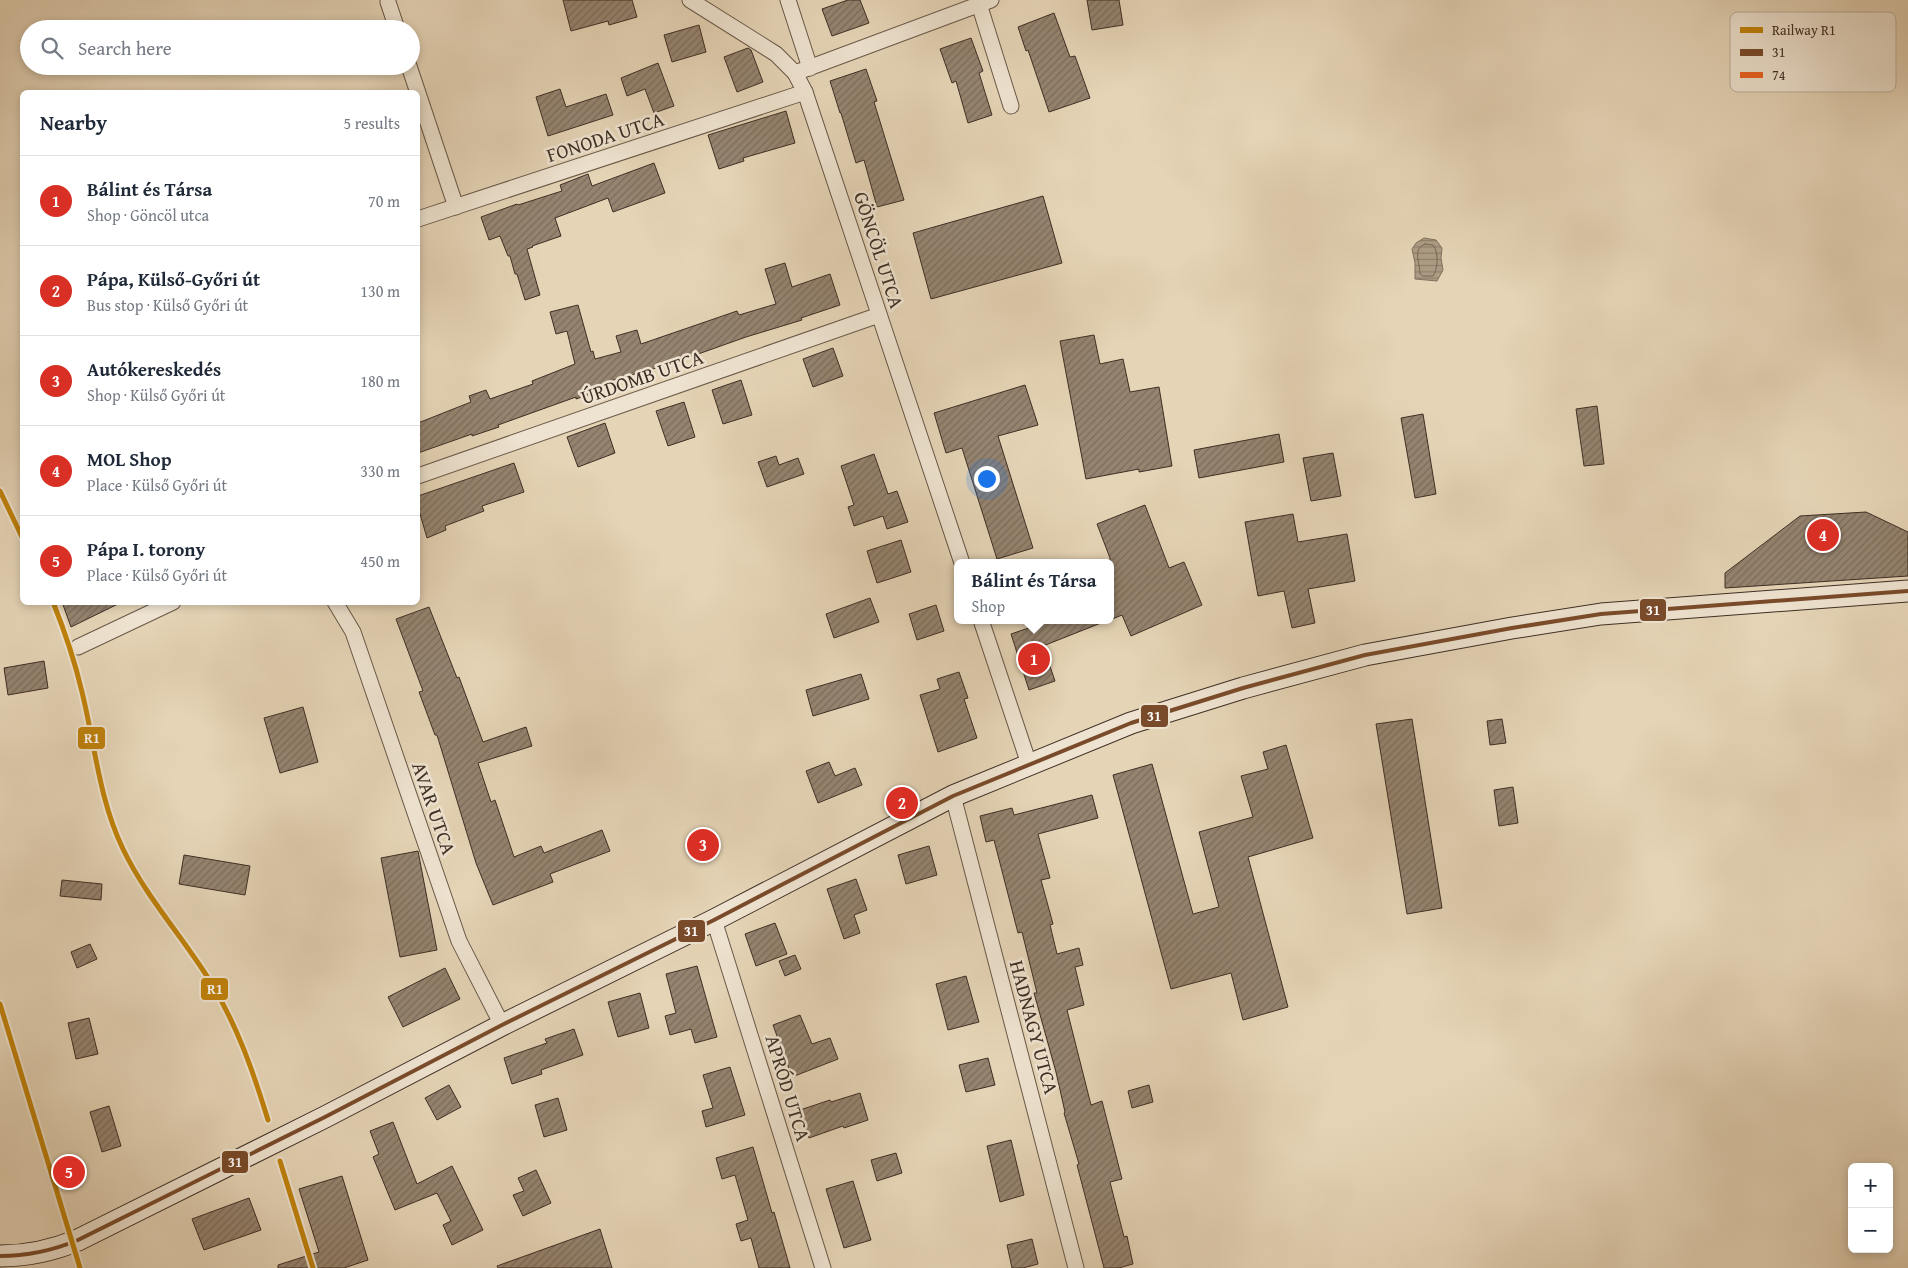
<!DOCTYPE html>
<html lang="en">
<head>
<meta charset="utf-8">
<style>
  body { margin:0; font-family:"Gentium Book Plus",serif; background:#f6f6f7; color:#1f2937 }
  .controls { position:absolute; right:15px; bottom:15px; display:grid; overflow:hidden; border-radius:8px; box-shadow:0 2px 8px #0003 }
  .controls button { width:45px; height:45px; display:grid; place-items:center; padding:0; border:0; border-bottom:1px solid #e0e1e3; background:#fff; color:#1f2937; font:25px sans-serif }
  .you { position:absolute; left:986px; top:478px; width:18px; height:18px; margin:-12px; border:4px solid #fff; border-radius:50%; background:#1a73e8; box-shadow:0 0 0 8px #1a73e833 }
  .badge { display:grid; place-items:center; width:32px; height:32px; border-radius:50%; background:#d93025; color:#fff; font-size:16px; font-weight:700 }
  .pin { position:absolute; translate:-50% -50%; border:2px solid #fff; box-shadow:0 1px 5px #0006 }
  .popup { position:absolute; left:954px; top:559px; width:160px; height:65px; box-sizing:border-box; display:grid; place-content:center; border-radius:8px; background:#fff; filter:drop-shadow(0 1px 4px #0005); font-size:16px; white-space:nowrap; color:#747a83 }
  .popup b { font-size:19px; color:#1f2937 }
  .popup::after { content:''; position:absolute; left:50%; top:100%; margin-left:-10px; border:10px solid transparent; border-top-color:#fff }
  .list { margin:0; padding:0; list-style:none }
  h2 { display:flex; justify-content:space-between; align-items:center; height:65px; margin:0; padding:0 20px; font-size:21px }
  h2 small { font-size:16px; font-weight:400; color:#747a83 }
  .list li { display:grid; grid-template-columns:32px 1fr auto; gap:15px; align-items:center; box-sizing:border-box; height:90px; padding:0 20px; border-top:1px solid #e0e1e3 }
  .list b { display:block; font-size:19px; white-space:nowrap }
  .list p { margin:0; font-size:16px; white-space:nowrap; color:#747a83 }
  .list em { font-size:16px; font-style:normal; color:#747a83 }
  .icon { flex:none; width:28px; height:28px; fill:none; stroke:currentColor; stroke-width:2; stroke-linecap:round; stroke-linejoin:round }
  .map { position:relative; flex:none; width:1908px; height:1268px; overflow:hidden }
  .search { position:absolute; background:#fff; box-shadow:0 2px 8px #0003; left:20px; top:20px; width:400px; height:55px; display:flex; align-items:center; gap:12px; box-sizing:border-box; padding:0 18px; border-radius:28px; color:#747a83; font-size:19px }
  .panel { position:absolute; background:#fff; box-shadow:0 2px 8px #0003; left:20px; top:90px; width:400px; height:515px; border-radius:8px }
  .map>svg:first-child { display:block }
  .water { fill:url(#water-rules); stroke:#81705e }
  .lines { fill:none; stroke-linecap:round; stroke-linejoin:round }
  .shore { stroke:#766554; stroke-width:1 }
  .building { fill:url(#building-hatch); stroke:#3f2e24 }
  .minor-casing { stroke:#685848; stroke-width:17 }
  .secondary-casing { stroke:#3f2e24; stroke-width:23 }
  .minor { stroke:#eee3d0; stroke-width:15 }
  .secondary { stroke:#eee3d0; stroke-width:21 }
  .bus-1-casing { stroke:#eee3d0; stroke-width:8 }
  .bus-1 { stroke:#7a4b2a; stroke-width:4 }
  .rail-1-casing { stroke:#eee3d0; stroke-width:9 }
  .rail-1 { stroke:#c0820b; stroke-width:5 }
  .labels { text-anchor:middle; stroke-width:5; stroke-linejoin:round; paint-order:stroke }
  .street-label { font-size:20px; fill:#3f2e24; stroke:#eee3d0 }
  .key { fill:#eee3d0; stroke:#baad9c; stroke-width:1 }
  .key-label { font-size:14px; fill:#3f2e24 }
  .line-badge { stroke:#eee3d0; stroke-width:2 }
  .badge-label { font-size:14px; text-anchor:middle; font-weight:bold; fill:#fff }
</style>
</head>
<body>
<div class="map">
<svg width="1908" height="1268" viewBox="0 0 1908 1268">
  <defs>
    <pattern id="water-rules" width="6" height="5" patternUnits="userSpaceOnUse" patternTransform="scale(1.25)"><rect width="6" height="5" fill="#ad9c84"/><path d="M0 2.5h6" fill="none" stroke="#8e806c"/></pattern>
    <pattern id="building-hatch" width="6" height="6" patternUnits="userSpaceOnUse" patternTransform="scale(1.25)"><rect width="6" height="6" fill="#958470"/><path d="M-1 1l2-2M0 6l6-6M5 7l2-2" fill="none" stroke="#7b6c5c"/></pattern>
  </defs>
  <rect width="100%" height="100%" fill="#e5d4b6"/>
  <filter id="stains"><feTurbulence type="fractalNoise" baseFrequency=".004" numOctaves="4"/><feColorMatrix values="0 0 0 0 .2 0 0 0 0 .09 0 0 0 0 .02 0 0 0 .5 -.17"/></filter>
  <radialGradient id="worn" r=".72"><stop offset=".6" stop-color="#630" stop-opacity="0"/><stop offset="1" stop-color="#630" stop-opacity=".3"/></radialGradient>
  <polygon class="water" points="1424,238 1436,240 1442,248 1441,258 1443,270 1437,281 1415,279 1415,263 1412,249 1416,243"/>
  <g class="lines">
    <path class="shore" d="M1425,244L1433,245C1439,252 1438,269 1433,276H1423L1420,274C1420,262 1412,249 1425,244Z"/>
  </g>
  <g class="building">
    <polygon points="563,0 632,0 637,17 609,25 608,21 571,31"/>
    <polygon points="848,0 860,0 869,23 832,36 822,9"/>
    <polygon points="1087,0 1119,0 1123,25 1092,30"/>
    <polygon points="1054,13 1070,57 1075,56 1090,98 1049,112 1028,50 1026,51 1018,27"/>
    <polygon points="699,25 706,52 672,62 664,35"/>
    <polygon points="971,38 983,71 979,73 992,115 968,123 956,81 952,83 940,49"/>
    <polygon points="748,48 751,50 763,82 737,92 724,57"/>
    <polygon points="658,63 674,106 654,113 645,89 627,96 621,78"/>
    <polygon points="866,69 877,101 874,102 904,200 877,207 864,160 856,163 841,113 840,113 830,81"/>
    <polygon points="560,89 566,107 606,94 613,115 548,136 536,97"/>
    <polygon points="786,111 795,143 743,158 744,161 719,169 708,135"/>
    <polygon points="654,163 665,193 613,212 608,198 555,218 561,236 532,246 533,247 527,249 540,295 525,300 517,274 515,274 510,256 508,256 500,236 489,240 481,217 517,204 518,205 562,191 560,185 588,174 592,186"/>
    <polygon points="1043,196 1062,263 931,299 913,233"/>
    <polygon points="785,263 792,287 830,274 840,305 801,318 802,320 746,337 670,364 603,383 605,389 576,399 576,397 498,425 499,427 472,436 472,434 418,453 418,423 471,402 469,396 486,390 490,399 533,384 532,381 575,364 567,331 556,334 550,312 578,305 591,352 593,351 595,359 621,352 616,336 637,330 641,344 737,311 739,315 776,304 765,269"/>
    <polygon points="1094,335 1100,364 1123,359 1130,392 1159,387 1172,466 1139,472 1139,469 1086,479 1060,341"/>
    <polygon points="833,348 843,376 813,387 803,359"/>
    <polygon points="741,380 752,415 723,424 712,390"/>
    <polygon points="1025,385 1038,425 998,436 1033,548 997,559 962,448 946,453 934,413"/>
    <polygon points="684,402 695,437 668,446 656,411"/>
    <polygon points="1597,406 1604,464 1584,466 1576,409"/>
    <polygon points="1423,414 1436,494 1415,498 1401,418"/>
    <polygon points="605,423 615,453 578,467 567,437"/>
    <polygon points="1279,434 1284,462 1199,478 1194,450"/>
    <polygon points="1333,453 1341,496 1311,501 1303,458"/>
    <polygon points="874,454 888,494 897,491 908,522 887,529 883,516 854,526 848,507 854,505 841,466"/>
    <polygon points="776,456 779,465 798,458 804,474 767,487 758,462"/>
    <polygon points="514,463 524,492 482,506 484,511 445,526 446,530 427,538 418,507 418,496"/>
    <polygon points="1145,505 1169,568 1184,562 1202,605 1131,636 1122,615 1110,620 1110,558 1097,524"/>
    <polygon points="1866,512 1908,532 1908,576 1725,588 1725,573 1800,516"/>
    <polygon points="1293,514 1298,542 1347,534 1355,581 1308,589 1315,623 1292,628 1284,591 1258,596 1245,522"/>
    <polygon points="901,540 911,572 877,583 867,551"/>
    <polygon points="870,598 879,622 834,638 826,614"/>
    <polygon points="62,602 122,602 71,627"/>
    <polygon points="936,605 944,631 917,640 909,614"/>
    <polygon points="429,607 457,678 459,677 483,742 526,727 532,746 478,763 491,802 495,800 514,857 541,846 544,853 602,830 610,851 550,874 553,882 493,905 476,863 437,735 435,735 419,692 423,691 396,619"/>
    <polygon points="1052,620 1106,621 1043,646 1055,681 1029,690 1011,634"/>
    <polygon points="44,661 48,688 8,695 4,668"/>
    <polygon points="959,672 968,698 964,699 977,738 938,752 920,695 940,689 937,679"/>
    <polygon points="861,674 869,699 813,716 806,690"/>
    <polygon points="303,707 318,762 280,773 264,718"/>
    <polygon points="1412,719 1442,908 1407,914 1376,724"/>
    <polygon points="1502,719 1506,743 1490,745 1487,721"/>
    <polygon points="1286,745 1313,838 1248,857 1288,1007 1243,1020 1231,973 1171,989 1113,775 1152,764 1193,914 1219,907 1199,832 1253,817 1241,776 1268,769 1263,752"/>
    <polygon points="829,762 835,776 855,768 862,785 818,803 806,771"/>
    <polygon points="1513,787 1518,823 1499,826 1494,790"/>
    <polygon points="1092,795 1098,818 1038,834 1050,878 1041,880 1053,924 1050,925 1057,954 1079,948 1083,965 1075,967 1084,1005 1067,1010 1091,1105 1102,1101 1122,1179 1110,1182 1124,1237 1127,1236 1133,1264 1119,1268 1104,1268 1077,1165 1079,1164 1064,1113 1065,1112 1056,1072 1034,993 1037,993 1022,932 1018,933 994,840 986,842 980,816 1012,808 1014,815"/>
    <polygon points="929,846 937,875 906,884 898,855"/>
    <polygon points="418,851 437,950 400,957 381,858"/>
    <polygon points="184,855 250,866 245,895 179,884"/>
    <polygon points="856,879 867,910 854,915 860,933 844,939 827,889"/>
    <polygon points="62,880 102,884 101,900 60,896"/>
    <polygon points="775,923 787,954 756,966 745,934"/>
    <polygon points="90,944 97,959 77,968 71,952"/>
    <polygon points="795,955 801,969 785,976 779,961"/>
    <polygon points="697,966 717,1037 695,1043 691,1029 670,1035 665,1016 676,1013 666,974"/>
    <polygon points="445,968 460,999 403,1027 388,997"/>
    <polygon points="966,976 979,1022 948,1030 936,984"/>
    <polygon points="640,993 649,1028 618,1037 608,1002"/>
    <polygon points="800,1015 812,1044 830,1038 838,1059 792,1077 773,1025"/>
    <polygon points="89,1018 98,1054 76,1059 68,1023"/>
    <polygon points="574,1029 583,1055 541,1070 542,1074 512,1084 504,1058 547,1043 545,1039"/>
    <polygon points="988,1058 995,1085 966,1092 959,1065"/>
    <polygon points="730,1067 745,1115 706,1127 702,1111 713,1108 703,1075"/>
    <polygon points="449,1085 461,1107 437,1120 425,1098"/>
    <polygon points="1149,1085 1153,1102 1132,1108 1128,1091"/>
    <polygon points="860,1093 868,1120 844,1128 843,1126 809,1138 800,1110 830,1100 831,1102"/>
    <polygon points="558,1098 567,1130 544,1137 535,1105"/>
    <polygon points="109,1106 121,1146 102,1152 90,1112"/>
    <polygon points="393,1122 417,1184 452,1166 483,1230 452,1245 443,1225 451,1221 437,1193 395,1210 373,1157 379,1154 370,1131"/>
    <polygon points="1011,1140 1024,1195 1000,1202 987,1146"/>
    <polygon points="753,1147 772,1213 774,1212 790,1268 759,1268 751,1238 741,1241 736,1224 748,1220 735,1175 722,1179 716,1158"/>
    <polygon points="896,1153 902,1173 877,1181 871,1160"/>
    <polygon points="77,1160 81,1179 62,1184 57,1165"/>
    <polygon points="536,1170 551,1203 523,1216 513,1195 524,1191 518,1178"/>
    <polygon points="342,1176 368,1260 344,1268 278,1268 278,1265 319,1252 299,1189"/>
    <polygon points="853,1181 871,1240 844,1248 826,1189"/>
    <polygon points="249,1198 261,1230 204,1250 192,1219"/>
    <polygon points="600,1229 612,1268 498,1268 497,1266"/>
    <polygon points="1032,1239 1038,1264 1023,1268 1012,1268 1007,1245"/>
  </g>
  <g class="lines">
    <defs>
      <g id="minor">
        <polyline points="690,0 776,54 795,73 805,92 962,563"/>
        <polyline points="788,0 810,68"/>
        <polyline points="388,2 397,29"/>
        <polyline points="979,4 1011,106"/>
        <polyline points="409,66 456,207"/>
        <polyline points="795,73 991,0"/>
        <polyline points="418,219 805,92"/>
        <polyline points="418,476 879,315"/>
        <polyline points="335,602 353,632 459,941 502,1025"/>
        <polyline points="981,620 1029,764"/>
        <polyline points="78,647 173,602"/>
        <polyline points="953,796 1076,1268"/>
        <polyline points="714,920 823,1268"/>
      </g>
      <path id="secondary" d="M0,1256C27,1256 54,1250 78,1240L325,1117L502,1025L714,920L953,796L1131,723L1243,688L1365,655L1512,628L1601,614L1908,591"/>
    </defs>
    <use href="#minor" class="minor-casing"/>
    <use href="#secondary" class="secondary-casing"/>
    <use href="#minor" class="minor"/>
    <use href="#secondary" class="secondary"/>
    <defs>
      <path id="bus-1" d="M0,1256C27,1256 54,1250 78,1240L325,1117L502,1025L714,920L953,796L1131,723L1243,688L1365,655L1512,628L1601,614L1908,591"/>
    </defs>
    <use href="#bus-1" class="bus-1-casing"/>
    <use href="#bus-1" class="bus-1"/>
    <defs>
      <g id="rail-1">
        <polyline points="0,491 22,537"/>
        <path d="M53,602C65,632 75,662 82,692C95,745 99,799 123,849C146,897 182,936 210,981C237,1025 253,1071 268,1120"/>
        <polyline points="0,1004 80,1268"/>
        <polyline points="280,1161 313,1268"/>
      </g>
    </defs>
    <use href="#rail-1" class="rail-1-casing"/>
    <use href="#rail-1" class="rail-1"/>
  </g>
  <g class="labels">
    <g class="street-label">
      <text transform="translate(605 137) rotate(-18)" y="7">FONODA UTCA</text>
      <text transform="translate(879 250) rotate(72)" y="7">GÖNCÖL UTCA</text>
      <text transform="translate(642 377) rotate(-19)" y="7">ÚRDOMB UTCA</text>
      <text transform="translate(434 808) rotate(71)" y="7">AVAR UTCA</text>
      <text transform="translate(1034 1027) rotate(75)" y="7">HADNAGY UTCA</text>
      <text transform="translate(788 1088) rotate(73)" y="7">APRÓD UTCA</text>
    </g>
  </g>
  <rect x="1730" y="12" width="166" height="80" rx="8" class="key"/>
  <rect x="1740" y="27" width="23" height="6" fill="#c0820b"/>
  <rect x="1740" y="49" width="23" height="7" fill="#7a4b2a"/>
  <rect x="1740" y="72" width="23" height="6" fill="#e96222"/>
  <g class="key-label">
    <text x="1772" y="35">Railway R1</text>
    <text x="1772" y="57">31</text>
    <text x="1772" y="80">74</text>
  </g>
  <g class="line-badge">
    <rect x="1639" y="598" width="28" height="24" rx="5" fill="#7a4b2a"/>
    <rect x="1140" y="704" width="29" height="24" rx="5" fill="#7a4b2a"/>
    <rect x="77" y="726" width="29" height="24" rx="5" fill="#c0820b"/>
    <rect x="677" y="919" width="29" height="24" rx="5" fill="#7a4b2a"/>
    <rect x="200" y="977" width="29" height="24" rx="5" fill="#c0820b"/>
    <rect x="221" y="1150" width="28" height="24" rx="5" fill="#7a4b2a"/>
  </g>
  <g class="badge-label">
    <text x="1653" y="615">31</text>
    <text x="1154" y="721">31</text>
    <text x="92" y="743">R1</text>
    <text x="691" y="936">31</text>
    <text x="215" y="994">R1</text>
    <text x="235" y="1167">31</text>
  </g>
  <rect width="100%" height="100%" filter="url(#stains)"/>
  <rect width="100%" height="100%" fill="url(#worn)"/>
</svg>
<div class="controls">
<button>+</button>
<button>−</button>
</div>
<div class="you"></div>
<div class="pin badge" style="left:1034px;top:659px">1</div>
<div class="popup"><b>Bálint és Társa</b>Shop</div>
<div class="pin badge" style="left:902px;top:803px">2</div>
<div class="pin badge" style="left:703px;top:845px">3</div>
<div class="pin badge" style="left:1823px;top:535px">4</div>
<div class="pin badge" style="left:69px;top:1172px">5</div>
<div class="search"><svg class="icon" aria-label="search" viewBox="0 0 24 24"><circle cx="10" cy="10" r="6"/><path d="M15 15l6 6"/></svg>Search here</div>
<section class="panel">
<h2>Nearby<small>5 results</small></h2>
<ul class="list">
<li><span class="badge">1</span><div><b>Bálint és Társa</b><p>Shop · Göncöl utca</p></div><em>70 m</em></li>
<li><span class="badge">2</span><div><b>Pápa, Külső-Győri út</b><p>Bus stop · Külső Győri út</p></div><em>130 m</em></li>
<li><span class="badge">3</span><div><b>Autókereskedés</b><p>Shop · Külső Győri út</p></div><em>180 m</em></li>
<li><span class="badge">4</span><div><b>MOL Shop</b><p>Place · Külső Győri út</p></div><em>330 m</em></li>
<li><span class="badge">5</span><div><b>Pápa I. torony</b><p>Place · Külső Győri út</p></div><em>450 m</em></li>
</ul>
</section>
</div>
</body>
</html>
